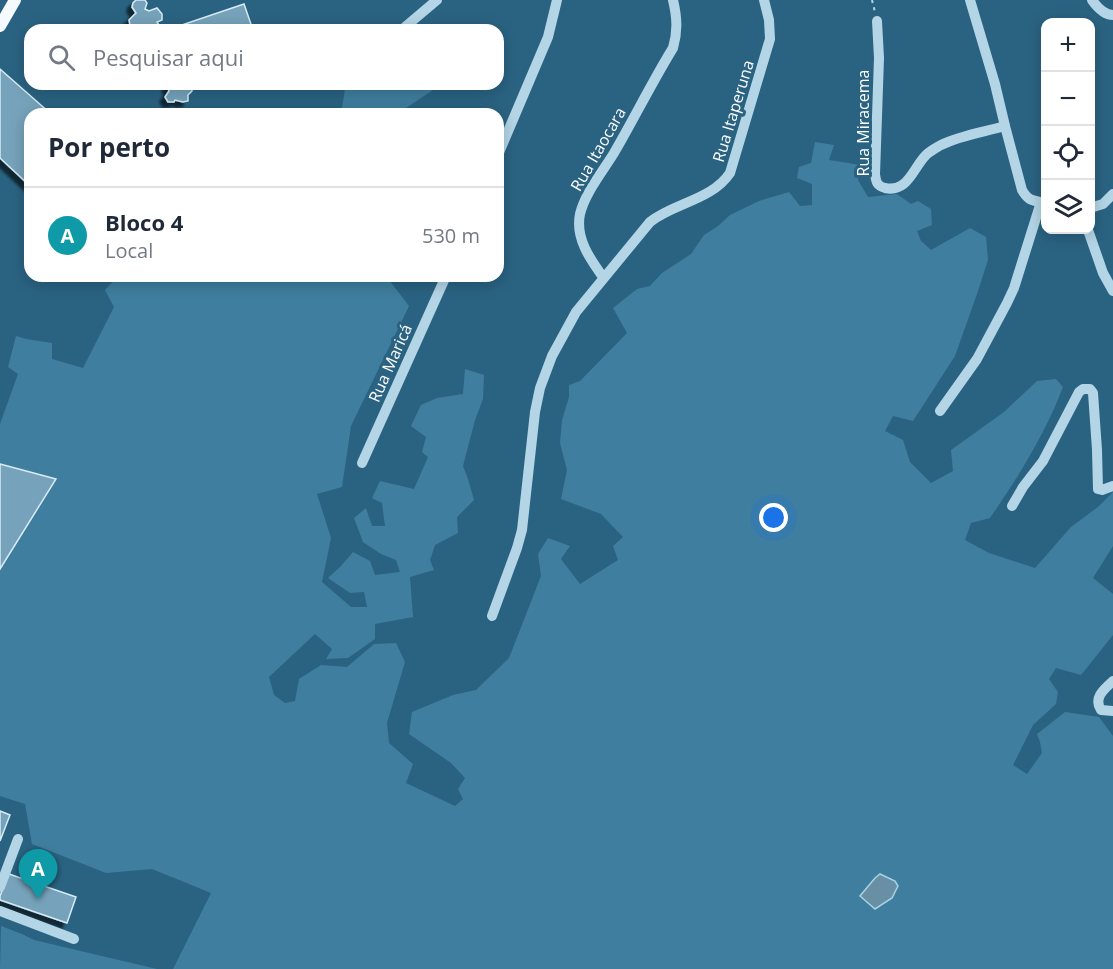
<!DOCTYPE html>
<html lang="pt">
<head>
<meta charset="utf-8">
<style>
  body { margin:0; font-family:"Open Sans",sans-serif; background:#f6f6f7; color:#1f2937 }
  .controls { position:absolute; right:18px; top:18px; display:grid; overflow:hidden; border-radius:12px; box-shadow:0 3px 15px #0003 }
  .controls button { width:54px; height:54px; display:grid; place-items:center; padding:0; border:0; border-bottom:2px solid #e0e1e3; background:#fff; color:#1f2937; font:30px sans-serif }
  .you { position:absolute; left:774px; top:518px; width:21px; height:21px; margin:-15px; border:4px solid #fff; border-radius:50%; background:#1a73e8; box-shadow:0 0 0 9px #1a73e833 }
  .badge { display:grid; place-items:center; width:39px; height:39px; border-radius:50%; background:#7b6856; color:#fff; font-size:20px; font-weight:700 }
  .pin { position:absolute; translate:-50% -50px; filter:drop-shadow(0 2px 3px #0008) }
  .pin::after { content:''; position:absolute; top:32px; width:21px; height:18px; background:inherit; clip-path:polygon(0 0,100% 0,50% 100%) }
  .list { margin:0; padding:0; list-style:none }
  h2 { display:flex; justify-content:space-between; align-items:center; height:78px; margin:0; padding:0 24px; font-size:26px }
  h2 small { font-size:20px; font-weight:400; color:#747a83 }
  .list li { display:grid; grid-template-columns:39px 1fr auto; gap:18px; align-items:center; box-sizing:border-box; height:96px; padding:0 24px; border-top:2px solid #e0e1e3 }
  .list b { display:block; font-size:22px; white-space:nowrap }
  .list p { margin:0; font-size:20px; white-space:nowrap; color:#747a83 }
  .list em { font-size:20px; font-style:normal; color:#747a83 }
  .icon { flex:none; width:33px; height:33px; fill:none; stroke:currentColor; stroke-width:2; stroke-linecap:round; stroke-linejoin:round }
  .map { position:relative; flex:none; width:1113px; height:969px; overflow:hidden }
  .search { position:absolute; background:#fff; box-shadow:0 3px 15px #0003; left:24px; top:24px; width:480px; height:66px; display:flex; align-items:center; gap:15px; box-sizing:border-box; padding:0 21px; border-radius:18px; color:#747a83; font-size:22px }
  .panel { position:absolute; background:#fff; box-shadow:0 3px 15px #0003; left:24px; top:108px; width:480px; height:174px; border-radius:18px }
  .map>svg:first-child { display:block }
  .green { fill:#3f7e9f }
  .water { fill:#698fa4; stroke:#a8d2e6; stroke-width:1.5 }
  .building { fill:#76a3bb; stroke:#d6ebf5; stroke-width:1.5; filter:url(#shadow) }
  .lines { fill:none; stroke-linecap:round; stroke-linejoin:round }
  .path { stroke:#b3d5e6; stroke-width:2; stroke-dasharray:3 4.5; stroke-linecap:butt }
  .minor { stroke:#b3d5e6; stroke-width:10 }
  .major { stroke:#f4fafd; stroke-width:12 }
  .labels { text-anchor:middle; stroke-width:6; stroke-linejoin:round; paint-order:stroke }
  .street-label { font-size:16px; fill:#fff; stroke:#2a6382 }
</style>
</head>
<body>
<div class="map">
<svg width="1113" height="969" viewBox="0 0 1113 969">
  <defs>
    <filter id="shadow"><feDropShadow dx="-5" dy="5" stdDeviation="1.5" flood-color="#0009"/></filter>
  </defs>
  <rect width="100%" height="100%" fill="#2a6382"/>
  <g class="green">
    <polygon points="348,84 442,84 406,108 406,114 341,114 345,89"/>
    <path d="M815,142L834,145L829,160L861,165L858,180L868,197L897,194L911,204L918,201L931,209L932,225L917,231L921,241L931,250L970,228L986,237L988,260L977,294L955,356L913,421L893,416L885,431L903,440L910,462L931,483L953,471L951,450L1004,412L1037,381L1056,379L1063,387C1045,434 1019,476 990,518L971,523L965,540L989,553L1035,568L1071,527L1098,507L1113,492V546L1093,578L1113,594V635L1081,675L1056,668L1049,679L1058,692L1056,704L1033,725L1013,765L1027,774L1042,753L1040,742L1037,734L1065,712L1099,717L1113,736V969H173L211,893L152,869L106,873L32,844L25,804L0,796V569L56,480L0,464V424L18,374L8,367L16,336L26,339L52,343V359L83,368L114,307L105,290L118,276H386L409,306L351,426L342,487L317,494L331,538L322,582L351,607H367L364,592L350,593L328,578L341,566L353,552L370,561L375,575L400,572L396,560L381,554L363,542L354,518L366,508L372,526H385L382,503L372,498L380,481L414,489L428,457L422,452L426,437L411,426L421,405L437,398L463,394L465,369L484,375L483,399L475,420L463,466L468,479L474,500L457,517L458,533L435,545L430,560L434,570L410,577L413,617L375,624V639L348,658L326,659L332,649L315,634L269,677L274,695L285,703L295,701L299,679L321,665L347,667L374,644L396,643L405,662L387,723L389,743L413,764L406,783L455,806L463,799L458,789L465,778L451,763L409,734L412,712L453,695L476,690L509,658L541,576L538,554L548,538L570,546L561,559L580,584L618,560L613,546L623,537L601,514L561,499L567,470L560,443L562,420L569,397V385L580,381L627,333L613,308L637,289L650,286L662,273L691,254L704,235L718,226L730,215L759,201L789,192L800,206L812,205V184L797,178L799,167L811,163Z"/>
    <polygon points="1,926 22,934 34,940 157,969 0,969"/>
  </g>
  <polygon class="water" points="880,874 895,881 898,886 892,898 875,909 860,896 875,878"/>
  <g class="building">
    <polygon points="136,0 145,0 147,3 145,9 149,11 157,8 162,14 162,20 157,22 162,30 131,30 129,20 136,13 132,7 133,3"/>
    <polygon points="244,4 253,30 177,30 176,27"/>
    <polygon points="0,69 51,114 30,114 30,186 0,158"/>
    <polygon points="167,84 191,84 192,91 188,95 188,101 183,102 175,100 174,102 168,102 165,97 169,91"/>
    <polygon points="0,464 56,479 0,569"/>
    <polygon points="0,811 10,815 0,841"/>
    <polygon points="9,874 76,897 67,923 0,900 0,896"/>
  </g>
  <g class="lines">
    <polyline class="path" points="872,0 875,12"/>
    <g class="minor">
      <path d="M970,0L995,84L1005,126L1022,190C1029,202 1033,200 1045,203"/>
      <path d="M1092,0C1097,7 1104,15 1113,15"/>
      <path d="M877,21L879,58L875,174C876,182 877,186 885,188C908,193 913,168 926,155C930,151 936,148 941,145C961,135 984,132 1005,126"/>
      <polyline points="405,27 437,0"/>
      <polyline points="498,155 548,37 557,0"/>
      <polyline points="1090,208 1103,204 1113,194"/>
      <polyline points="1088,230 1103,273 1113,291"/>
      <path d="M603,277C590,259 575,238 580,214C585,193 603,171 614,153C634,119 652,82 673,48C678,31 677,17 673,0"/>
      <polyline points="940,411 977,359 1007,303 1014,288 1041,202"/>
      <polyline points="362,463 446,276"/>
      <polyline points="1012,506 1023,487 1043,461 1079,392 1083,389 1090,389 1093,393 1097,450 1098,489 1102,490 1113,486"/>
      <path d="M492,616L517,548L522,530L535,412L540,388L552,356L576,312L650,222C674,203 712,200 730,173L770,39L769,20L764,0"/>
      <path d="M1113,681C1104,689 1093,698 1101,710L1113,711"/>
      <polyline points="0,887 18,839"/>
      <polyline points="0,911 74,939"/>
    </g>
    <polyline class="major" points="0,26 15,0"/>
  </g>
  <g class="labels">
    <g class="street-label">
      <text transform="translate(733 111) rotate(-73)" y="6">Rua Itaperuna</text>
      <text transform="translate(863 123) rotate(-90)" y="6">Rua Miracema</text>
      <text transform="translate(598 149) rotate(-60)" y="6">Rua Itaocara</text>
      <text transform="translate(390 363) rotate(-66)" y="6">Rua Maricá</text>
    </g>
  </g>
</svg>
<div class="controls">
<button>+</button>
<button>−</button>
<button><svg class="icon" aria-label="locate" viewBox="0 0 24 24"><circle cx="12" cy="12" r="6"/><path d="M12 2v4M12 18v4M2 12h4M18 12h4"/></svg></button>
<button><svg class="icon" aria-label="layers" viewBox="0 0 24 24"><path d="M12 4l9 5-9 5-9-5zM3 14l9 5 9-5"/></svg></button>
</div>
<div class="you"></div>
<div class="pin badge" style="left:38px;top:899px;background:#0f9aa8">A</div>
<div class="search"><svg class="icon" aria-label="search" viewBox="0 0 24 24"><circle cx="10" cy="10" r="6"/><path d="M15 15l6 6"/></svg>Pesquisar aqui</div>
<section class="panel">
<h2>Por perto<small></small></h2>
<ul class="list">
<li><span class="badge" style="background:#0f9aa8">A</span><div><b>Bloco 4</b><p>Local</p></div><em>530 m</em></li>
</ul>
</section>
</div>
</body>
</html>
